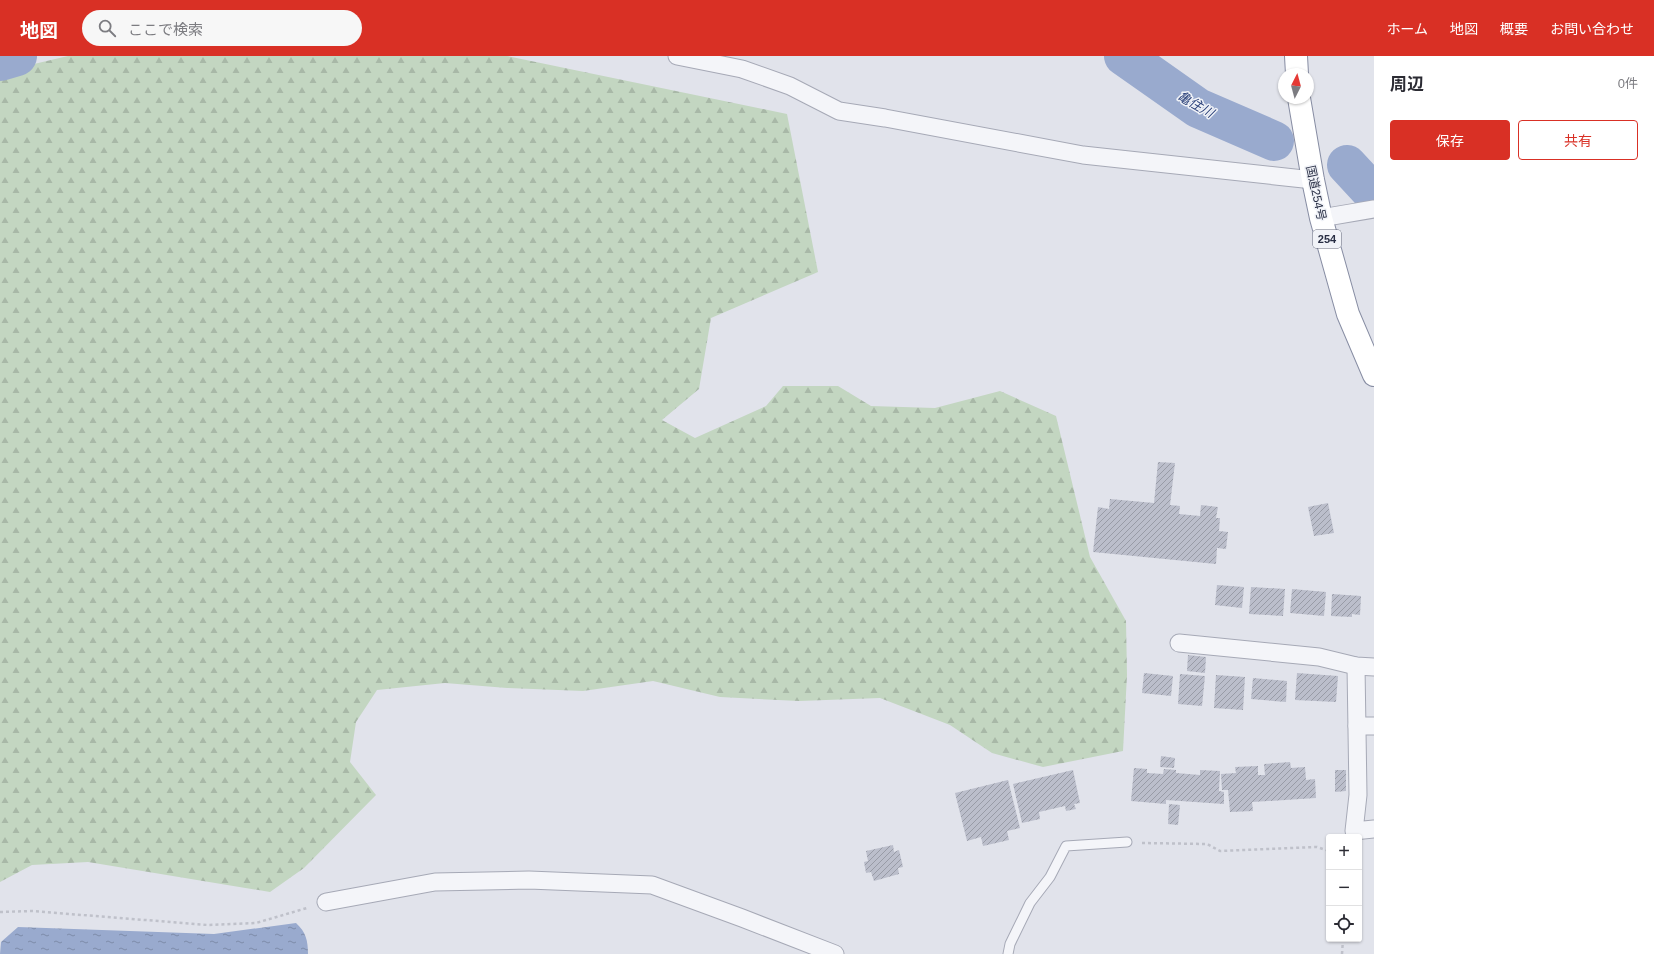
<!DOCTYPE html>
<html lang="ja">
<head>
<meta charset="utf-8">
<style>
  body { margin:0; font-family:Helvetica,"Noto Sans JP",sans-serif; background:#f7f7f7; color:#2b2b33 }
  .controls { position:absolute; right:12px; bottom:12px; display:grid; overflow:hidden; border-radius:4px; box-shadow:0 1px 3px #0004 }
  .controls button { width:36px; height:36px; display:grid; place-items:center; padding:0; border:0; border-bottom:1px solid #e1e1e2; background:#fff; color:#2b2b33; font:20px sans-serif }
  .compass { position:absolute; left:1278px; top:12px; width:36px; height:36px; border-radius:50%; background:#fff; box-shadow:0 1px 3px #0004; rotate:6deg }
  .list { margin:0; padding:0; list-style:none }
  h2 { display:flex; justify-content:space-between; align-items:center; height:52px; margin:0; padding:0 16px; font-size:17px }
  h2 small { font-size:13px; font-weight:400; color:#7c7c81 }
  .actions { display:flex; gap:8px; padding:12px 16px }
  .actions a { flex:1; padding:9px 0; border:1px solid #d93025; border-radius:4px; text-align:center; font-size:14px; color:#d93025 }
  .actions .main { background:#d93025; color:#fff }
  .icon { flex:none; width:22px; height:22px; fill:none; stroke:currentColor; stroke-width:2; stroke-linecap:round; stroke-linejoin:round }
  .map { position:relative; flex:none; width:1374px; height:898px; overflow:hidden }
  header { display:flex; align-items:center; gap:24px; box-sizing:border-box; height:56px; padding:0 20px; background:#d93025; color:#fff }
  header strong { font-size:19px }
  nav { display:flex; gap:22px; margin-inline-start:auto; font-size:14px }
  .search { width:280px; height:36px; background:#f7f7f7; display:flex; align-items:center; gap:10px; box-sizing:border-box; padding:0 14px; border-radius:22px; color:#7c7c81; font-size:15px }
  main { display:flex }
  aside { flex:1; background:#fff }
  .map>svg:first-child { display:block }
  .forest { fill:url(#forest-firs) }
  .water { fill:url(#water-ripples) }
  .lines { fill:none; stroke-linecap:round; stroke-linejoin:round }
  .stream { stroke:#99aace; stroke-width:7 }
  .river { stroke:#99aace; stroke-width:40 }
  .building { fill:url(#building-hatch) }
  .service-casing { stroke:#a6a9b6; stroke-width:11 }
  .minor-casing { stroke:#a6a9b6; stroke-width:19 }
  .trunk-casing { stroke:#878da3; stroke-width:24 }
  .path { stroke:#bfc1ca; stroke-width:2.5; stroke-dasharray:3 3; stroke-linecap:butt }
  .service { stroke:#f4f5f9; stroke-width:9 }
  .minor { stroke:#f4f5f9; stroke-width:17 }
  .trunk { stroke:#fff; stroke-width:22 }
  .labels { text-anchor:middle; stroke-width:3; stroke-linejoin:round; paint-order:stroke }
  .shield { fill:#f1f3f8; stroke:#64697a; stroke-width:1 }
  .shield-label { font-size:11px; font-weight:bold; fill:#282e44 }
  .street-label { font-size:12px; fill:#282e44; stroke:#f1f3f8 }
  .water-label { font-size:13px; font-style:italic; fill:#2e447c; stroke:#f1f3f8 }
</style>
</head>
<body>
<header>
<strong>地図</strong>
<div class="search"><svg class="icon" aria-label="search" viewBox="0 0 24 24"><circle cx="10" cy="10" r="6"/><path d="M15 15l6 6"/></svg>ここで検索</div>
<nav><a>ホーム</a><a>地図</a><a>概要</a><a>お問い合わせ</a></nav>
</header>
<main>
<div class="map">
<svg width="1374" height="898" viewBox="0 0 1374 898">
  <defs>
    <pattern id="forest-firs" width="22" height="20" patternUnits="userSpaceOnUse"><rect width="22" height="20" fill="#c3d6c1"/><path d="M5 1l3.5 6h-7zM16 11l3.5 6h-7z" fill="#a8b8a7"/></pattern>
    <pattern id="water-ripples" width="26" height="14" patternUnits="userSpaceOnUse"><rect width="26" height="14" fill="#99aace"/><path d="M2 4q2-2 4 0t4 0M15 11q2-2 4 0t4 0" fill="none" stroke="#7d8ba9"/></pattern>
    <pattern id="building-hatch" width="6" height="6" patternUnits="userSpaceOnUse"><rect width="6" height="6" fill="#bbbecb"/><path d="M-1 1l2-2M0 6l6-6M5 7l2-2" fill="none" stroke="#989ba6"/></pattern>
  </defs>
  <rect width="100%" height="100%" fill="#e1e3eb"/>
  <polygon class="forest" points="68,0 507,0 787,58 818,216 711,262 699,333 662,364 695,382 766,350 783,330 838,330 871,350 935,352 1000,335 1056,360 1090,501 1126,565 1127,619 1123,695 1043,711 992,697 950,669 880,642 799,645 720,641 653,625 583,635 507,632 445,627 377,634 356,666 350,706 376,739 304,812 270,836 88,806 32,809 0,826 0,16"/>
  <path class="water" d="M296,867C306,876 308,885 308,898H0L1,886L18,871L214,878Z"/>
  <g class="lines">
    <polyline class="stream" points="1371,135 1374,135"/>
    <g class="river">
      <polyline points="1124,0 1198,52 1274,85"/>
      <polyline points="0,5 17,0"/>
      <polyline points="1347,109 1371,135"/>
    </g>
  </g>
  <g class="building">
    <polygon points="1158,406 1175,407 1170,449 1180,450 1179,458 1200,460 1201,449 1218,451 1216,462 1220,462 1219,475 1228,476 1226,493 1217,492 1216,508 1093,496 1098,451 1109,453 1110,443 1154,447"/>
    <polygon points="1328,447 1334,477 1314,480 1308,451"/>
    <polygon points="1217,529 1244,531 1242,552 1215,549"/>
    <polygon points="1251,531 1285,533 1283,560 1249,558"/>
    <polygon points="1292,533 1326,536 1324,560 1290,557"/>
    <polygon points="1332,538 1361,540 1360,559 1352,558 1352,561 1331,560"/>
    <polygon points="1188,599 1206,601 1205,617 1187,615"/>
    <polygon points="1144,617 1173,620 1171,640 1142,637"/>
    <polygon points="1297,617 1338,620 1336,646 1295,644"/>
    <polygon points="1180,618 1205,620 1202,650 1178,648"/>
    <polygon points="1216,619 1245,621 1243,654 1214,652"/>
    <polygon points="1253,622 1287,625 1286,646 1251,643"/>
    <polygon points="1161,700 1175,702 1174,712 1160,711"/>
    <polygon points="1290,706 1291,712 1305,711 1306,724 1315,723 1316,742 1252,746 1253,755 1230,756 1228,734 1222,734 1221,718 1236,717 1235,711 1258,710 1258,719 1265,719 1264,708"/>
    <polygon points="1134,712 1147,713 1147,717 1163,718 1164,713 1176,714 1176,717 1200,719 1200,714 1220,715 1219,735 1224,736 1224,748 1166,744 1166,748 1131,745"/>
    <polygon points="1073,714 1080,747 1074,748 1076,753 1066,755 1065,750 1039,756 1040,763 1022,767 1013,728"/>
    <polygon points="1335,714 1346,714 1346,735 1335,736"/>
    <polygon points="1008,724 1020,772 1007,775 1009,784 983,790 981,781 967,785 955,737"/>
    <polygon points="1169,748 1180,749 1178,769 1168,768"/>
    <polygon points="893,789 894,796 899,794 903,811 898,812 899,818 874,825 871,816 866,817 864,806 868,805 866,795"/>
  </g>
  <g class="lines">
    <defs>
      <polyline id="service" points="1008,898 1010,888 1030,847 1050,821 1066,790 1127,786"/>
      <g id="minor">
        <polyline points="677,0 742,13 790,30 839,55 885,62 1083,99 1313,124"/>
        <polyline points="1321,162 1374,153"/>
        <polyline points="1179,587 1319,601 1356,610 1374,611"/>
        <polyline points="1356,610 1358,739 1354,775 1374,773"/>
        <polyline points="1357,670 1374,670"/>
        <polyline points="326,846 435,826 529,824 652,829 742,862 835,898"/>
      </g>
      <g id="trunk">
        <polyline points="1296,0 1297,18"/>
        <polyline points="1299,42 1313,124 1321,162 1348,258 1374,319"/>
      </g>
    </defs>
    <use href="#service" class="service-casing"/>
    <use href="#minor" class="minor-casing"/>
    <use href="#trunk" class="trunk-casing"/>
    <g class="path">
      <polyline points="1142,787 1207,788 1220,795 1317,791 1329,795"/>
      <polyline points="0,856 32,855 208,869 256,867 307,852"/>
      <polyline points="1342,898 1343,883"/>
    </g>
    <use href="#service" class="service"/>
    <use href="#minor" class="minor"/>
    <use href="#trunk" class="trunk"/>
  </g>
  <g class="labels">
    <rect class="shield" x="1313" y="174" width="28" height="18" rx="3"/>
    <g class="shield-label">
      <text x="1327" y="187">254</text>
    </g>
    <g class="street-label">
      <text transform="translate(1316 137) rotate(78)" y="4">国道254号</text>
    </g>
    <g class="water-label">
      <text transform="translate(1196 48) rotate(30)" y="5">亀住川</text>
    </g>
  </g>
</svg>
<div class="controls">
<button>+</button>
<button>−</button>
<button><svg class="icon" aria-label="locate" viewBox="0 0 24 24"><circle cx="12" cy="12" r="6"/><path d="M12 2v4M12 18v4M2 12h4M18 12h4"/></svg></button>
</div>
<svg class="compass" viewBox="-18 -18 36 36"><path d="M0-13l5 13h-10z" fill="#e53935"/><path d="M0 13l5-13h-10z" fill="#7c7c81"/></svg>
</div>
<aside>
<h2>周辺<small>0件</small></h2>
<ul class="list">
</ul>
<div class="actions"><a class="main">保存</a><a>共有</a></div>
</aside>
</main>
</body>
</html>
